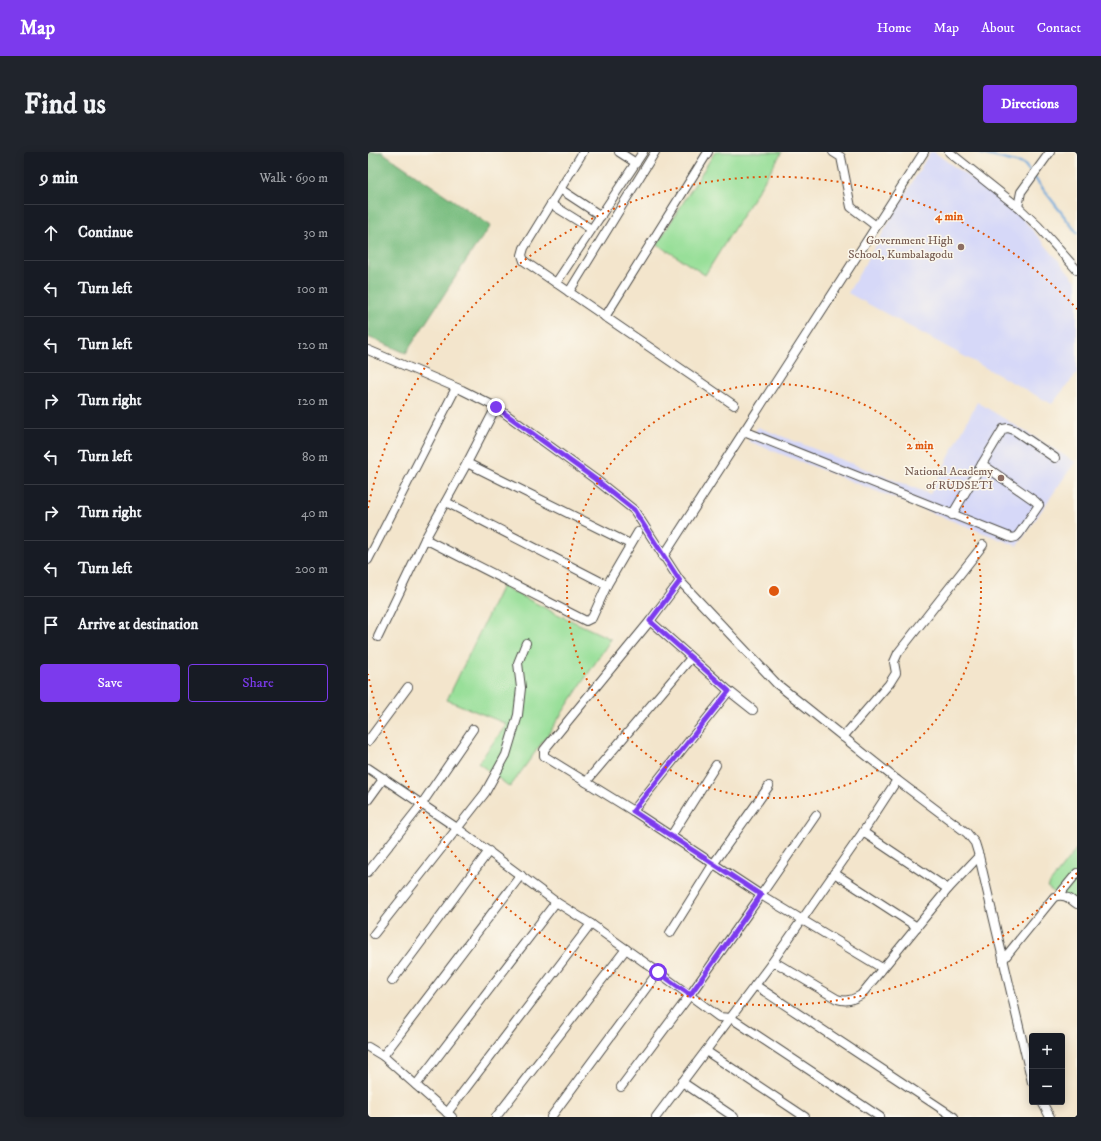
<!DOCTYPE html>
<html lang="en">
<head>
<meta charset="utf-8">
<style>
  body { margin:0; font-family:"IM FELL DW Pica",serif; background:#20242c; color:#f1f3f6 }
  .controls { position:absolute; right:12px; bottom:12px; display:grid; overflow:hidden; border-radius:4px; box-shadow:0 2px 10px #0003 }
  .controls button { width:36px; height:36px; display:grid; place-items:center; padding:0; border:0; border-bottom:1px solid #363941; background:#171b24; color:#f1f3f6; font:20px sans-serif }
  .stop { position:absolute; width:12px; height:12px; margin:-9px; border:3px solid #7c3aed; border-radius:50%; background:#fff }
  .stop.end { background:#7c3aed; border-color:#fff; box-shadow:0 1px 4px #0008 }
  .list { margin:0; padding:0; list-style:none }
  h2 { display:flex; justify-content:space-between; align-items:center; height:52px; margin:0; padding:0 16px; font-size:17px }
  h2 small { font-size:13px; font-weight:400; color:#9ea1a6 }
  .list li { display:grid; grid-template-columns:26px 1fr auto; gap:12px; align-items:center; box-sizing:border-box; height:56px; padding:0 16px; border-top:1px solid #363941 }
  .list b { display:block; font-size:15px; white-space:nowrap }
  .list em { font-size:13px; font-style:normal; color:#9ea1a6 }
  .actions { display:flex; gap:8px; padding:12px 16px }
  .actions a { flex:1; padding:9px 0; border:1px solid #7c3aed; border-radius:4px; text-align:center; font-size:14px; color:#7c3aed }
  .actions .main { background:#7c3aed; color:#fff }
  .icon { flex:none; width:22px; height:22px; fill:none; stroke:currentColor; stroke-width:2; stroke-linecap:round; stroke-linejoin:round }
  .map { position:relative; flex:none; width:709px; height:965px; overflow:hidden; border-radius:4px }
  header { display:flex; align-items:center; gap:24px; box-sizing:border-box; height:56px; padding:0 20px; background:#7c3aed; color:#fff }
  header strong { font-size:19px }
  nav { display:flex; gap:22px; margin-inline-start:auto; font-size:14px }
  .intro { display:flex; align-items:center; justify-content:space-between; box-sizing:border-box; height:96px; padding:0 24px }
  h1 { margin:0; font-size:28px }
  .button { padding:10px 18px; border-radius:4px; background:#7c3aed; color:#fff; font-size:14px; font-weight:700 }
  main { display:flex; gap:24px; padding:0 24px }
  aside { flex:1; background:#171b24; border-radius:4px; box-shadow:0 2px 10px #0003 }
  .map>svg:first-child { display:block }
  .built { fill:#d6d8f8 }
  .green { fill:#98df99; stroke:#628562 }
  .forest { fill:#7abe81; stroke:#527456 }
  .lines { fill:none; stroke-linecap:round; stroke-linejoin:round }
  .stream { stroke:#68a3d8; stroke-width:2.5 }
  .minor-casing { stroke:#494743; stroke-width:10 }
  .minor { stroke:#fff; stroke-width:8 }
  .route { stroke:#7c3aed; stroke-width:5 }
  .ring { fill:none; stroke:#df570e; stroke-width:2; stroke-dasharray:2 4 }
  .education-dot { fill:#8d6e63; stroke:#fbf7ec; stroke-width:1.5 }
  .labels { text-anchor:middle; stroke-width:3; stroke-linejoin:round; paint-order:stroke }
  .education-label { font-size:12px; fill:#785e54; stroke:#fbf7ec; text-anchor:end }
  .centre { fill:#df570e; stroke:#fbf7ec; stroke-width:2 }
  .ring-label { font-size:12px; text-anchor:middle; font-weight:bold; fill:#df570e; stroke:#fbf7ec; stroke-width:3; stroke-linejoin:round; paint-order:stroke }
</style>
</head>
<body>
<header>
<strong>Map</strong>
<nav><a>Home</a><a>Map</a><a>About</a><a>Contact</a></nav>
</header>
<div class="intro"><h1>Find us</h1><a class="button">Directions</a></div>
<main>
<aside>
<h2>9 min<small>Walk · 690 m</small></h2>
<ul class="list">
<li><svg class="icon" aria-label="ahead" viewBox="0 0 24 24"><path d="M12 20V5M6 11l6-6 6 6"/></svg><div><b>Continue</b></div><em>30 m</em></li>
<li><svg class="icon" aria-label="left" viewBox="0 0 24 24"><path d="M17 20v-9H6M10 6l-5 5 5 5"/></svg><div><b>Turn left</b></div><em>100 m</em></li>
<li><svg class="icon" aria-label="left" viewBox="0 0 24 24"><path d="M17 20v-9H6M10 6l-5 5 5 5"/></svg><div><b>Turn left</b></div><em>120 m</em></li>
<li><svg class="icon" aria-label="right" viewBox="0 0 24 24"><path d="M7 20v-9h11M14 6l5 5-5 5"/></svg><div><b>Turn right</b></div><em>120 m</em></li>
<li><svg class="icon" aria-label="left" viewBox="0 0 24 24"><path d="M17 20v-9H6M10 6l-5 5 5 5"/></svg><div><b>Turn left</b></div><em>80 m</em></li>
<li><svg class="icon" aria-label="right" viewBox="0 0 24 24"><path d="M7 20v-9h11M14 6l5 5-5 5"/></svg><div><b>Turn right</b></div><em>40 m</em></li>
<li><svg class="icon" aria-label="left" viewBox="0 0 24 24"><path d="M17 20v-9H6M10 6l-5 5 5 5"/></svg><div><b>Turn left</b></div><em>200 m</em></li>
<li><svg class="icon" aria-label="arrive" viewBox="0 0 24 24"><path d="M6 21V4h12l-3 4 3 4H6"/></svg><div><b>Arrive at destination</b></div></li>
</ul>
<div class="actions"><a class="main">Save</a><a>Share</a></div>
</aside>
<div class="map">
<svg width="709" height="965" viewBox="0 0 709 965">
  <rect width="100%" height="100%" fill="#fbf7ec"/>
  <filter id="ink" filterUnits="userSpaceOnUse"><feTurbulence type="fractalNoise" baseFrequency=".025" numOctaves="2"/><feDisplacementMap in="SourceGraphic" scale="8" xChannelSelector="R" yChannelSelector="G"/><feConvolveMatrix kernelMatrix="1 2 1 2 8 2 1 2 1" color-interpolation-filters="sRGB"/></filter>
  <filter id="wash" filterUnits="userSpaceOnUse"><feTurbulence type="fractalNoise" baseFrequency=".012" numOctaves="4" result="noise"/><feDisplacementMap in="SourceGraphic" scale="16" xChannelSelector="R" yChannelSelector="G"/><feGaussianBlur stdDeviation="0.9" result="paint"/><feColorMatrix in="noise" values="0 0 0 0 0 0 0 0 0 0 0 0 0 0 0 0 0 1.4 0 .05"/><feComposite in="paint" operator="in"/></filter>
  <g filter="url(#wash)">
    <rect width="100%" height="100%" fill="#f3e5cc"/>
    <g class="built">
      <polygon points="562,0 566,0 649,60 709,130 709,221 684,252 480,141"/>
      <polygon points="609,250 707,310 649,394 380,289 390,275 562,342"/>
    </g>
    <g class="green">
      <polygon points="347,0 414,0 337,123 289,92"/>
      <polygon points="134,434 185,460 243,487 181,581 142,635 110,611 139,572 79,548"/>
      <polygon points="709,696 709,758 679,735"/>
    </g>
    <polygon class="forest" points="0,0 14,0 123,74 107,95 38,201 0,185"/>
    <g class="lines">
      <polyline class="stream" points="611,0 614,2 656,12 709,81"/>
    </g>
  </g>
  <g filter="url(#ink)">
    <g class="lines">
      <defs>
        <g id="minor">
          <polyline points="215,0 156,96 154,103 156,109 188,131 275,0"/>
          <polyline points="251,0 268,11"/>
          <polyline points="465,0 473,5 483,55 508,74"/>
          <polyline points="581,0 650,55 670,74 709,118"/>
          <polyline points="192,37 233,64"/>
          <polyline points="183,52 223,77"/>
          <polyline points="650,55 653,40 682,0"/>
          <polyline points="188,131 366,253"/>
          <polyline points="201,140 287,0"/>
          <polyline points="237,165 340,0"/>
          <polyline points="0,198 94,238 128,255 227,327 266,358 312,429 409,532 529,628 599,681 607,691 611,704 664,930"/>
          <polyline points="128,255 99,311 57,387 218,469 224,466 239,433 270,380"/>
          <polyline points="376,279 644,386 648,385 651,382 671,353 667,349 614,312 584,363"/>
          <polyline points="99,311 262,392"/>
          <polyline points="614,312 635,277 640,276 646,278 687,306"/>
          <polyline points="78,350 239,433"/>
          <polyline points="295,405 556,0"/>
          <polyline points="0,408 88,236"/>
          <polyline points="312,429 282,469 176,598 176,604 265,659 393,743 448,663"/>
          <polyline points="282,469 361,539 385,558"/>
          <polyline points="10,485 57,387"/>
          <polyline points="475,585 521,532 528,521 526,510 530,501 615,393"/>
          <polyline points="0,589 40,535"/>
          <polyline points="0,616 89,676 188,750 223,772 290,820 351,865 363,866 512,965"/>
          <polyline points="218,630 323,506"/>
          <polyline points="0,648 16,626"/>
          <polyline points="265,659 361,539"/>
          <polyline points="495,680 580,737"/>
          <polyline points="303,684 348,613"/>
          <polyline points="0,720 53,653 105,577"/>
          <polyline points="466,721 549,775"/>
          <polyline points="691,743 709,721"/>
          <polyline points="302,781 346,711 401,634"/>
          <polyline points="6,782 117,641 138,603 150,563 153,536 150,511 158,491"/>
          <path d="M635,808L686,745C696,741 702,747 709,752"/>
          <path d="M403,812H410L469,847C479,850 484,848 493,843L580,737L611,704"/>
          <polyline points="24,829 121,699"/>
          <polyline points="387,833 586,965"/>
          <polyline points="0,895 15,904 84,965"/>
          <polyline points="338,899 437,965"/>
          <polyline points="15,904 153,723"/>
          <polyline points="314,930 366,965"/>
          <polyline points="48,933 188,750"/>
          <polyline points="253,935 322,843 393,743 514,816"/>
          <polyline points="674,950 682,965"/>
          <polyline points="79,961 223,772"/>
          <polyline points="128,965 258,797"/>
          <polyline points="183,965 290,820"/>
          <polyline points="288,965 403,812 495,680 529,628"/>
        </g>
      </defs>
      <use href="#minor" class="minor-casing"/>
      <use href="#minor" class="minor"/>
    </g>
  </g>
  <g class="lines" filter="url(#ink)">
    <polyline class="route" points="128,255 227,327 266,358 312,429 282,469 361,539 265,659 393,743 322,843 290,820"/>
  </g>
  <g class="ring">
    <circle cx="406" cy="439" r="207"/>
    <path d="M709 721A414 414 0 0 1 0 522M0 356A414 414 0 0 1 709 157"/>
  </g>
  <g class="education-dot">
    <circle cx="593" cy="95" r="4"/>
    <circle cx="633" cy="326" r="4"/>
  </g>
  <g class="labels">
    <g class="education-label">
      <text x="585" y="92">Government High<tspan x="585" dy="14">School, Kumbalagodu</tspan></text>
      <text x="625" y="323">National Academy<tspan x="625" dy="14">of RUDSETI</tspan></text>
    </g>
  </g>
  <circle cx="406" cy="439" r="6" class="centre"/>
  <g class="ring-label">
    <text x="581" y="68">4 min</text>
    <text x="552" y="297">2 min</text>
  </g>
</svg>
<div class="controls">
<button>+</button>
<button>−</button>
</div>
<div class="stop" style="left:290px;top:820px"></div>
<div class="stop end" style="left:128px;top:255px"></div>
</div>
</main>
</body>
</html>
